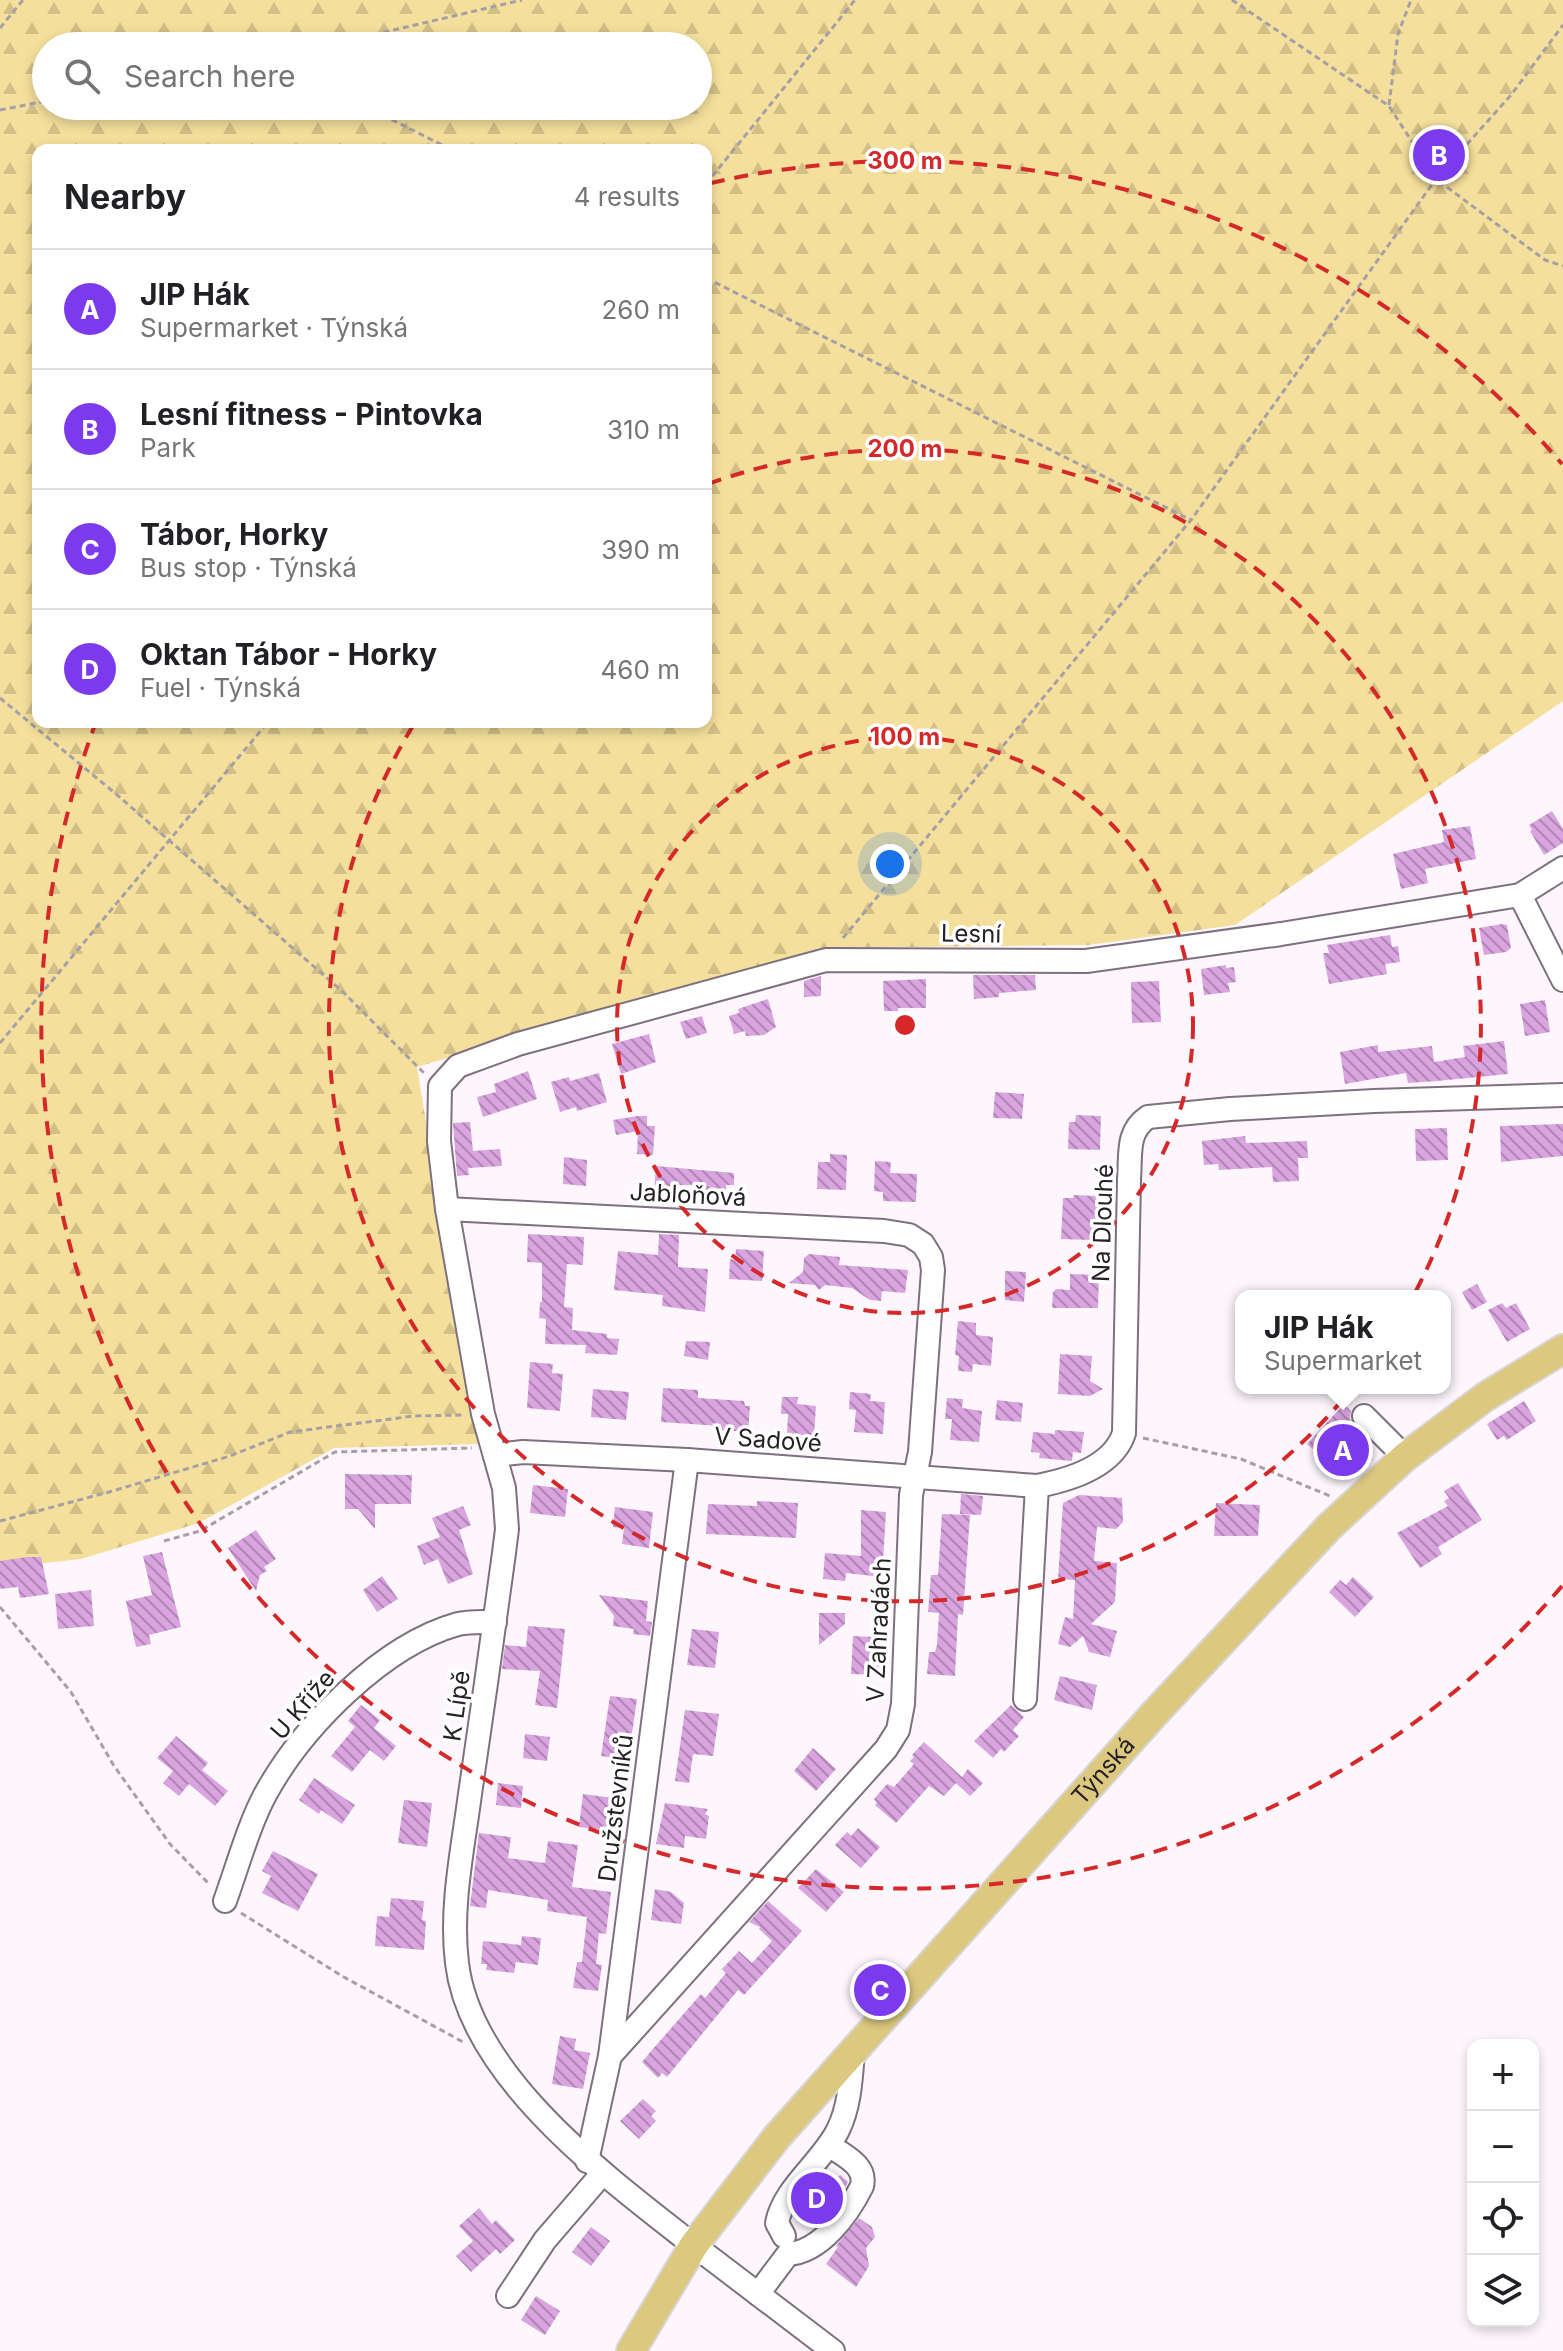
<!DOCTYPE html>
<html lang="en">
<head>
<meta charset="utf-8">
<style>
  body { margin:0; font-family:Inter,sans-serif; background:#f2f2f2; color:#202124 }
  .controls { position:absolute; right:24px; bottom:24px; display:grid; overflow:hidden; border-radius:16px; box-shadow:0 4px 12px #0003 }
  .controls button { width:72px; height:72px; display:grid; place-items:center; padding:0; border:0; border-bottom:2px solid #e0e0e0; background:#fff; color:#202124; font:40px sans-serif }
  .you { position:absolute; left:890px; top:864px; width:28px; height:28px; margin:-20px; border:6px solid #fff; border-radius:50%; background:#1a73e8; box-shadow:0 0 0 12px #1a73e833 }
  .badge { display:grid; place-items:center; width:52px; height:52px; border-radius:50%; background:#7c3aed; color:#fff; font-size:26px; font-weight:700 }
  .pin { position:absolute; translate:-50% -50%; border:4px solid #fff; box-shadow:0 2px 8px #0006 }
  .popup { position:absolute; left:1235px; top:1290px; width:216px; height:104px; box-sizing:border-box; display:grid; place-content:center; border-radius:16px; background:#fff; filter:drop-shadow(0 2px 6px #0005); font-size:26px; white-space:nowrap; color:#757577 }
  .popup b { font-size:30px; color:#202124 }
  .popup::after { content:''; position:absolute; left:50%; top:100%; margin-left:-16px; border:16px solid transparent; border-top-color:#fff }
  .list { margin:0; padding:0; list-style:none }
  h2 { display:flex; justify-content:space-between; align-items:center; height:104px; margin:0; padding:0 32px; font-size:34px }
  h2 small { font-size:26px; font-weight:400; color:#757577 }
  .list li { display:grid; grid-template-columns:52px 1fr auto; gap:24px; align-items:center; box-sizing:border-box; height:120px; padding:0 32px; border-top:2px solid #e0e0e0 }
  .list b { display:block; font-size:30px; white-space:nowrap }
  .list p { margin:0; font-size:26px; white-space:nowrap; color:#757577 }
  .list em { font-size:26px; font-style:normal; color:#757577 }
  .icon { flex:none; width:44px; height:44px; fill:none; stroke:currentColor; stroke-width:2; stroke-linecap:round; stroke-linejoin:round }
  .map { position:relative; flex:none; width:1563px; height:2351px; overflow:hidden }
  .search { position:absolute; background:#fff; box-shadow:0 4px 12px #0003; left:32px; top:32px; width:680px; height:88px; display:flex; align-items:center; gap:20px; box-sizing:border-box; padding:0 28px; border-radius:44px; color:#757577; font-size:30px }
  .panel { position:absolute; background:#fff; box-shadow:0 4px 12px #0003; left:32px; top:144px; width:680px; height:584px; border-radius:16px }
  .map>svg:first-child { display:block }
  .forest { fill:url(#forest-firs); fill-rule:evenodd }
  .building { fill:url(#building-back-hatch) }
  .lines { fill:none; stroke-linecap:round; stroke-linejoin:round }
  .minor-casing { stroke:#7e717f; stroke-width:26 }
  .major-casing { stroke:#d8d7d8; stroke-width:32 }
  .path { stroke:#a5a0a5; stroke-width:3; stroke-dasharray:6 4; stroke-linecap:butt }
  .minor { stroke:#fff; stroke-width:22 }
  .major { stroke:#dcc87f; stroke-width:28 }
  .ring { fill:none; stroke:#d62828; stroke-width:4; stroke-dasharray:14 10 }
  .labels { text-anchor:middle; stroke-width:7; stroke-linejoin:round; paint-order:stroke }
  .street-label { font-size:24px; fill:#262126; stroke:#fff }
  .centre { fill:#d62828; stroke:#fff; stroke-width:4 }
  .ring-label { font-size:24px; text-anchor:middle; font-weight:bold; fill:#d62828; stroke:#fff; stroke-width:7; stroke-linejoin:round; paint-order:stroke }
</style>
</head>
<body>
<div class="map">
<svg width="1563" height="2351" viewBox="0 0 1563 2351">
  <defs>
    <pattern id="forest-firs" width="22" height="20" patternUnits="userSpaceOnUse" patternTransform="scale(2)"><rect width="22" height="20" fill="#f4df9c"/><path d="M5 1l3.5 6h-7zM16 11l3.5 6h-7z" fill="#d1bf86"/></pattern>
    <pattern id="building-back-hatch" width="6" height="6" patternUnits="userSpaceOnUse" patternTransform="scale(2)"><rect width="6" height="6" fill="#d9a4df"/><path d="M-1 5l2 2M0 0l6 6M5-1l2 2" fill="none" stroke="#b085b5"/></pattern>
  </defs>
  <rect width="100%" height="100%" fill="#fdf7fd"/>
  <path class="forest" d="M0,0H1563V701L1235,925L1089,945L836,948L794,956L417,1067L479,1444L334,1448L199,1523L81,1559L0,1568ZM46,46H698V106H46ZM38,150H706V722H38Z"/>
  <g class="building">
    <polygon points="1552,811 1563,829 1563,843 1544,855 1530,831 1532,830 1529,825"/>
    <polygon points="1470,826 1476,859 1425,869 1428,883 1401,889 1393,854 1444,842 1442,830"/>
    <polygon points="1502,924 1507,925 1511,948 1506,952 1484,955 1479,928"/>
    <polygon points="1390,935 1392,947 1398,946 1400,962 1385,964 1387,974 1329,984 1323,953 1329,953 1327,945"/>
    <polygon points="1226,965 1226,968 1234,967 1236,982 1228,983 1230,992 1204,995 1201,969"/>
    <polygon points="973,975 1035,975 1036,990 999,993 999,997 974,999"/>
    <polygon points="821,976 821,996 804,997 804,981"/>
    <polygon points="926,979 926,1008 898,1008 898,1011 884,1011 883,981"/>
    <polygon points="1159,981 1161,1022 1132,1023 1131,982"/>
    <polygon points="768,999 776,1027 764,1035 746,1036 745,1031 734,1034 729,1016 739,1013 738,1009"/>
    <polygon points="1545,1000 1550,1032 1525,1036 1520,1004"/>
    <polygon points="702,1016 707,1033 686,1039 680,1022"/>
    <polygon points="649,1034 656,1062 621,1074 612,1044"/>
    <polygon points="1504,1041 1508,1074 1437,1081 1408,1083 1406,1073 1345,1084 1340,1052 1378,1045 1378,1052 1432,1046 1434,1062 1465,1057 1463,1046"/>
    <polygon points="528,1071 537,1099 483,1117 477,1097 496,1092 494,1084"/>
    <polygon points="599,1073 607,1102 577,1111 576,1107 560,1112 551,1082 569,1077 570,1081"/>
    <polygon points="995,1092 1024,1094 1022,1119 993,1118"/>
    <polygon points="1076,1115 1101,1116 1100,1150 1068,1149 1069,1122 1075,1122"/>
    <polygon points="638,1116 647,1116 647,1126 655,1126 653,1155 637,1154 638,1131 616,1135 613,1120"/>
    <polygon points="470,1122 473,1151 500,1149 502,1166 468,1168 469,1175 457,1176 453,1123"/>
    <polygon points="1563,1124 1563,1156 1501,1162 1500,1126"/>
    <polygon points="1447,1128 1448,1160 1416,1161 1415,1129"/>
    <polygon points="1245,1136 1246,1143 1307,1141 1308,1158 1298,1158 1299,1181 1273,1182 1272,1167 1219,1170 1218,1164 1204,1165 1202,1141"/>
    <polygon points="830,1154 847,1155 846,1190 817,1189 818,1162 830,1162"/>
    <polygon points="564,1157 587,1160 586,1186 563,1184"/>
    <polygon points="875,1161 891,1162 890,1173 917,1174 916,1202 883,1201 883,1192 874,1191"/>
    <polygon points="656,1166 734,1173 734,1185 726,1185 726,1191 705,1190 706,1185 677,1185 676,1195 654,1194"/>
    <polygon points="1074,1195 1098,1196 1097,1220 1094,1220 1092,1240 1061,1239 1063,1198 1073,1198"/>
    <polygon points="528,1234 584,1237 583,1265 567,1264 564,1307 573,1308 572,1330 607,1334 607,1338 619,1339 617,1355 585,1353 586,1345 545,1344 546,1319 539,1318 540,1302 542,1302 542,1263 527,1262"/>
    <polygon points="659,1234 679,1235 678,1267 708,1269 705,1312 662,1306 663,1295 614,1290 618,1251 658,1255"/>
    <polygon points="736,1249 764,1251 762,1281 729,1279 730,1259 735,1260"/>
    <polygon points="809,1254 840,1257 839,1265 908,1270 905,1293 882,1291 881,1301 870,1300 852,1288 825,1285 819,1290 815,1285 789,1283 803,1272 804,1258"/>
    <polygon points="1005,1271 1026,1272 1024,1302 1005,1300"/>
    <polygon points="1070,1274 1099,1275 1098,1308 1052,1308 1053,1292 1056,1289 1070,1290"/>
    <polygon points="1477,1284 1487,1302 1472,1310 1462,1292"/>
    <polygon points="1502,1303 1506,1308 1516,1303 1530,1329 1507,1342 1488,1310"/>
    <polygon points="958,1321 976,1323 976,1335 993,1337 991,1366 973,1364 972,1372 958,1371 959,1356 955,1355"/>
    <polygon points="686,1341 710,1342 708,1360 684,1356"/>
    <polygon points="1060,1354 1092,1356 1090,1381 1103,1389 1090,1396 1058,1394"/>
    <polygon points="530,1362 553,1364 552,1373 563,1374 560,1411 527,1408"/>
    <polygon points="663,1388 698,1390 698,1398 744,1401 745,1406 750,1406 748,1432 720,1430 720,1426 661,1422"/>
    <polygon points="593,1389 629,1392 626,1420 591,1417"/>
    <polygon points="850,1392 871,1394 870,1401 885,1402 883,1434 854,1432 856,1410 849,1409"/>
    <polygon points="782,1397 798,1397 797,1404 816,1406 814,1436 787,1434 788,1414 781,1414"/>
    <polygon points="947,1398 963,1399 962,1408 982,1411 979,1442 950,1440 952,1419 945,1419"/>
    <polygon points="997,1400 1023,1403 1021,1422 995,1420"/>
    <polygon points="1524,1401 1536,1421 1507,1440 1504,1436 1497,1440 1487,1424"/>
    <polygon points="1344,1404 1351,1411 1350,1419 1354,1425 1366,1438 1337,1471 1307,1444"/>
    <polygon points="1055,1430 1084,1432 1081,1453 1073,1452 1072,1461 1039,1458 1040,1453 1031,1452 1033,1432 1055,1434"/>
    <polygon points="345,1474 412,1475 411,1504 375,1504 375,1529 358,1509 345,1509"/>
    <polygon points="1458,1483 1482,1520 1438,1547 1442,1554 1420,1568 1397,1533 1448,1506 1444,1501 1449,1498 1444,1491"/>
    <polygon points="533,1485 568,1489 565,1517 530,1513"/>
    <polygon points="961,1494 983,1496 981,1515 960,1514"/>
    <polygon points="1079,1495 1122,1498 1123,1522 1116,1529 1097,1527 1094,1561 1117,1563 1115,1602 1091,1624 1117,1631 1110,1657 1089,1652 1083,1636 1070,1647 1058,1644 1065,1617 1073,1619 1075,1580 1058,1579 1063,1503"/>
    <polygon points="757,1501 798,1503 796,1538 706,1534 708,1504 757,1506"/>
    <polygon points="1216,1503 1260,1505 1258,1536 1214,1536"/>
    <polygon points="463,1506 471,1525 459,1530 473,1574 448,1584 438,1559 424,1565 417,1546 440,1537 432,1518"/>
    <polygon points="615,1507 653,1512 649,1548 622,1544 624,1528 613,1527"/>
    <polygon points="861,1510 886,1512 882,1577 846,1573 845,1581 823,1579 825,1553 861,1556"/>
    <polygon points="942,1514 970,1515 963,1615 958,1614 955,1676 927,1674 929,1652 935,1652 937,1645 939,1613 928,1612 931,1575 938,1575"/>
    <polygon points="256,1530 276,1559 264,1567 267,1571 260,1575 256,1591 228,1548"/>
    <polygon points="162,1552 181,1627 149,1635 151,1644 136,1647 126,1601 152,1595 143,1556"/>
    <polygon points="27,1557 41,1557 49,1594 20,1598 18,1587 0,1589 0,1561"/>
    <polygon points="382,1576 398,1599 377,1612 363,1590"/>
    <polygon points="1353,1577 1374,1597 1355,1617 1329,1592 1340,1580 1346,1585"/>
    <polygon points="91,1590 94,1626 58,1629 55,1594"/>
    <polygon points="599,1595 648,1601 646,1621 652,1622 650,1636 633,1634 634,1629 613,1626 614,1616"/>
    <polygon points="819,1613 845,1613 845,1624 819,1645"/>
    <polygon points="528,1626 565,1629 557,1708 535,1705 540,1671 502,1669 505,1645 526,1647"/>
    <polygon points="692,1629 719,1632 715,1668 687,1665"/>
    <polygon points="853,1636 872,1637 872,1643 880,1643 879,1675 851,1674"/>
    <polygon points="1060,1676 1097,1685 1092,1710 1054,1700"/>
    <polygon points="610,1696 637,1699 628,1760 601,1756"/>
    <polygon points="361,1705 380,1720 374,1728 396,1746 384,1761 370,1750 352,1772 331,1756 355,1727 348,1721"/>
    <polygon points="1011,1705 1024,1717 1013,1730 1019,1736 1004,1752 1001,1749 993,1758 974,1741"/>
    <polygon points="685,1710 719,1714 713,1756 693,1754 689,1783 675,1781"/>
    <polygon points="525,1734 550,1737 547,1761 523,1758"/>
    <polygon points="176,1736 208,1763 202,1770 228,1791 215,1806 189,1784 179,1796 163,1783 173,1771 157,1758"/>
    <polygon points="924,1742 962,1777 968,1769 983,1783 970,1796 956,1783 944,1796 929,1786 896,1823 875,1805 877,1803 874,1799 887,1784 894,1787 914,1764 910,1761 914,1757 912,1755"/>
    <polygon points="813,1748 836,1769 816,1791 794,1771"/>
    <polygon points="314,1778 355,1805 342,1824 321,1810 319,1814 299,1800"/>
    <polygon points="498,1783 523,1786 521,1808 496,1805"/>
    <polygon points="583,1794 614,1798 610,1831 579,1827"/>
    <polygon points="404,1800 432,1803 427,1847 398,1843"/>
    <polygon points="665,1803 708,1809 705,1814 709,1816 706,1839 685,1836 684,1848 656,1844"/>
    <polygon points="858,1828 880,1847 861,1868 835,1845 847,1832 851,1836"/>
    <polygon points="479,1833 511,1837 508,1858 545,1863 548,1841 578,1845 572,1887 611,1892 606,1934 599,1933 596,1964 602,1965 598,1991 573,1988 577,1962 582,1962 587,1917 547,1911 548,1900 488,1890 486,1908 470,1906"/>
    <polygon points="273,1851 318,1874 298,1911 262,1893 271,1876 262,1871"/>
    <polygon points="816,1869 844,1892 826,1912 798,1888"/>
    <polygon points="655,1889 671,1892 684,1903 681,1924 651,1920"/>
    <polygon points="391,1898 424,1901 422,1920 426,1921 424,1950 375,1946 377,1916 389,1917"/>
    <polygon points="768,1901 802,1931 744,1995 738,1990 667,2077 662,2073 658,2078 642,2062 652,2050 701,1994 705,1998 726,1973 722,1969 739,1951 752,1963 772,1941 759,1929 760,1927 749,1922"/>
    <polygon points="522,1936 541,1938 538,1965 516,1962 514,1973 486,1970 487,1964 481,1964 483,1941 521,1945"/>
    <polygon points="560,2036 576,2039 574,2050 590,2053 583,2089 552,2084"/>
    <polygon points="643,2099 656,2111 651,2116 656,2121 639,2139 620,2121"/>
    <polygon points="840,2175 848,2182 830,2211 813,2228 805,2221 813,2210 802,2201 817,2181 829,2190"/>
    <polygon points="479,2208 492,2224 496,2220 515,2240 500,2254 496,2249 471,2272 456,2256 473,2241 459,2226"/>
    <polygon points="859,2218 872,2227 875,2237 866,2248 869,2266 856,2287 826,2264 838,2247 836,2246"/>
    <polygon points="591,2227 610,2241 591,2266 572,2252"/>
    <polygon points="536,2296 560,2311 545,2335 521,2320"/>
  </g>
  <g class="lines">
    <defs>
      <g id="minor">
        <polyline points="1520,895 1563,980"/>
        <polyline points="447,1209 884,1231 909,1235 923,1244 931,1257 933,1270 920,1452 911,1495 903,1704 898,1730 886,1749 610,2056"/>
        <polyline points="1364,1416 1405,1457"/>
        <polyline points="495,1455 523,1452 687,1460 1037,1486"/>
        <path d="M1025,1699L1037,1486C1069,1480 1113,1467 1124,1433L1129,1179C1131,1154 1126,1132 1148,1117L1230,1109L1374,1101L1563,1095"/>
        <path d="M225,1901C237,1868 249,1824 266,1793C303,1726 383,1645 458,1624C469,1621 483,1622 495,1622"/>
        <polyline points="587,2161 610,2056 687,1460"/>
        <path d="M784,2236L777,2223C783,2189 823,2161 838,2130C850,2106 851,2077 853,2051"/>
        <path d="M758,2294L788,2254C821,2252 848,2214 862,2186C867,2165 844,2156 829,2145"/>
        <polyline points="508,2296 545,2240 602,2174"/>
        <path d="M833,2351C783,2313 733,2275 683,2237C601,2173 470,2074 457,1963C450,1907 463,1848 470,1794C482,1714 493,1633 504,1553L507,1529L504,1488L483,1414L447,1209L439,1141L440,1086L458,1066L518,1044L826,960L1086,961L1281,934L1520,895L1563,868"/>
      </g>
      <g id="major">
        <path id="s1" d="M631,2351L694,2245L776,2138L1155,1713L1329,1527L1405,1457L1485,1397L1563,1349"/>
      </g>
    </defs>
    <use href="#minor" class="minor-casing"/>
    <use href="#major" class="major-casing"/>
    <g class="path">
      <polyline points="1232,0 1389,106 1436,179 1545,260 1563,266"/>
      <polyline points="0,28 23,0"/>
      <polyline points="325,46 522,0"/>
      <polyline points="1389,105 1398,34 1411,0"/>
      <polyline points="365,106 452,150"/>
      <polyline points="0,110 46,101"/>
      <polyline points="706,184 855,0"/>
      <polyline points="706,278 1191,520"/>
      <polyline points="0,698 116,794 343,992 425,1074"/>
      <polyline points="843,938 1191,520 1436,179 1511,95 1563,25"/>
      <polyline points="0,1043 268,722"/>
      <polyline points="1143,1438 1241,1459 1330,1496"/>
      <polyline points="0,1521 109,1492 230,1456 290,1432 414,1416 464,1415"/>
      <polyline points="164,1541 200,1531 335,1452 472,1448"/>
      <polyline points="0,1607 71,1692 114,1766 170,1844 209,1884"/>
      <polyline points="241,1913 342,1976 463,2042"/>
    </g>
    <use href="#minor" class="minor"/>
    <use href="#major" class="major"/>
  </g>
  <g class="ring">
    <circle cx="905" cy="1025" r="288"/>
    <path d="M708 484A576 576 0 1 1 414 724"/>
    <path d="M1562 1586A864 864 0 0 1 96 722M711 183A864 864 0 0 1 1562 464"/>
  </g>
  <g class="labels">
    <g class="street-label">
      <text transform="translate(971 934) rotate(1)" y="8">Lesní</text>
      <text transform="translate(688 1195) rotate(3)" y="8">Jabloňová</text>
      <text transform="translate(1103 1223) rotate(-88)" y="8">Na Dlouhé</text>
      <text transform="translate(768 1440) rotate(4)" y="8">V Sadové</text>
      <text transform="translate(879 1630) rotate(-87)" y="8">V Zahradách</text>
      <text transform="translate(303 1705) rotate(-49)" y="8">U Kříže</text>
      <text transform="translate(457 1706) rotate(-82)" y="8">K Lípě</text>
      <text dy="8" stroke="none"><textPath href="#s1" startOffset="750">Týnská</textPath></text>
      <text transform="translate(616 1808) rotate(-83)" y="8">Družstevníků</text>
    </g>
  </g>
  <circle cx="905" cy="1025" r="12" class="centre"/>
  <g class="ring-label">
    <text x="905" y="169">300 m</text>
    <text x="905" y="457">200 m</text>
    <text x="905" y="745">100 m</text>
  </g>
</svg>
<div class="controls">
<button>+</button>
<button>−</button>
<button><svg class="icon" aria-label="locate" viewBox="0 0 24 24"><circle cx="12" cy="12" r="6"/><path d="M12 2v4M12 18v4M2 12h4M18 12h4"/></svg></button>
<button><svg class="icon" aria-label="layers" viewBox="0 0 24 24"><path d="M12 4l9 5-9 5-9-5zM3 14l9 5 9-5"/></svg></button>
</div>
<div class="you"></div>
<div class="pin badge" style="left:1343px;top:1450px">A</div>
<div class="popup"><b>JIP Hák</b>Supermarket</div>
<div class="pin badge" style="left:1439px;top:155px">B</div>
<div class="pin badge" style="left:880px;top:1990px">C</div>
<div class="pin badge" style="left:817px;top:2198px">D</div>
<div class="search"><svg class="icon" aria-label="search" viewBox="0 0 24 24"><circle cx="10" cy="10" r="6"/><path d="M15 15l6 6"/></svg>Search here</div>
<section class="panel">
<h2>Nearby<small>4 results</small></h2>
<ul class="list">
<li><span class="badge">A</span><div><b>JIP Hák</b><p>Supermarket · Týnská</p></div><em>260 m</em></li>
<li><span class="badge">B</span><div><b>Lesní fitness - Pintovka</b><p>Park</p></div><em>310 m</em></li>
<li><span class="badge">C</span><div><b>Tábor, Horky</b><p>Bus stop · Týnská</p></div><em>390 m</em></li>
<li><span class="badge">D</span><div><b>Oktan Tábor - Horky</b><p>Fuel · Týnská</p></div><em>460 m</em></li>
</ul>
</section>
</div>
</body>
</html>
